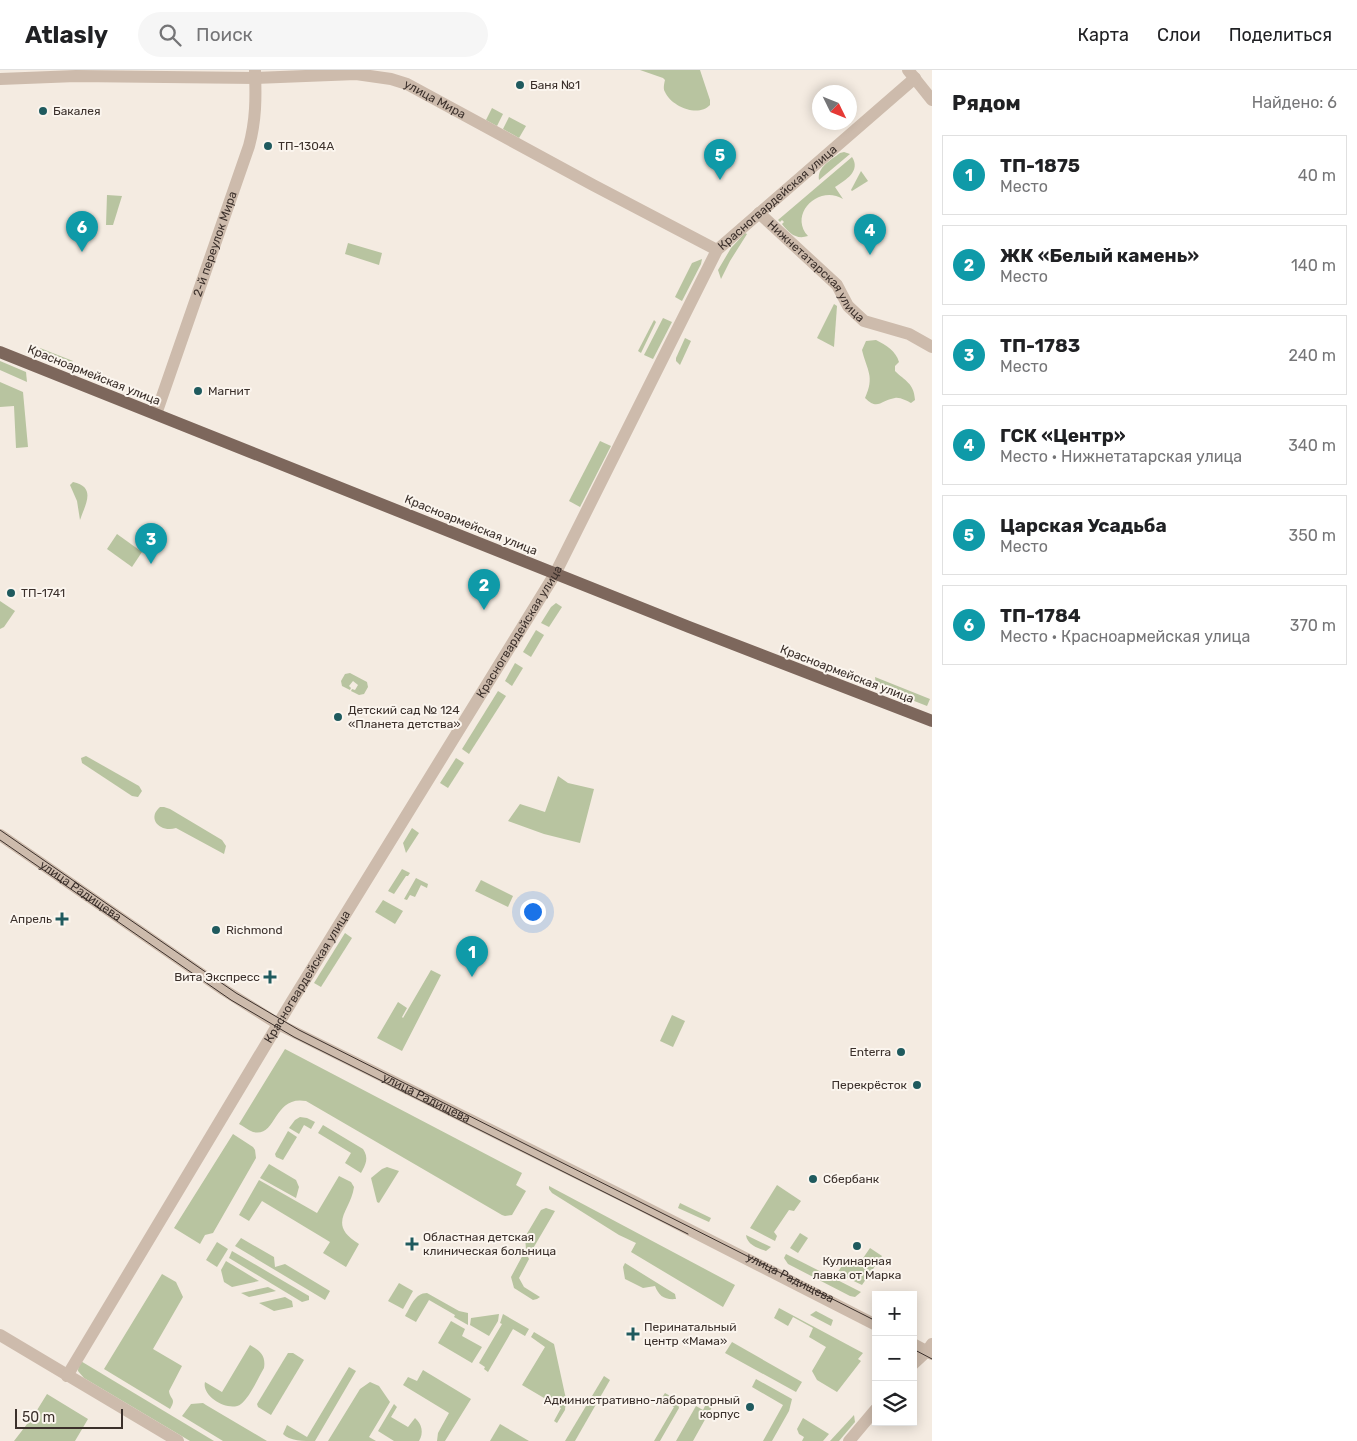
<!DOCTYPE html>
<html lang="ru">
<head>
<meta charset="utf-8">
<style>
  body { margin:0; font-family:Rubik,sans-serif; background:#f6f6f6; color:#202124 }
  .controls { position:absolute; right:15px; bottom:15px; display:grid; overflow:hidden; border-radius:0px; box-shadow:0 2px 12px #0003 }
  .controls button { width:45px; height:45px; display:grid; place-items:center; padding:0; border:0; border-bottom:1px solid #e0e0e0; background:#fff; color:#202124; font:25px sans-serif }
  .compass { position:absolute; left:812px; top:15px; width:45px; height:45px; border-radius:50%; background:#fff; box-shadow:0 2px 12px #0003; rotate:133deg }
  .scale { position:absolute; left:15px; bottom:12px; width:108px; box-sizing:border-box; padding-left:5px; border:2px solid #3b302b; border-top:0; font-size:14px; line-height:18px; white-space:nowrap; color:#3b302b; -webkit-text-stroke:4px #fbf5ee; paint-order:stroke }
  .you { position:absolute; left:532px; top:841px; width:18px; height:18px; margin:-12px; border:4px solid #fff; border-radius:50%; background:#1a73e8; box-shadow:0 0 0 8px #1a73e833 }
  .badge { display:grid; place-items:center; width:32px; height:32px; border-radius:50%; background:#1f5a5e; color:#fff; font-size:16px; font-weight:700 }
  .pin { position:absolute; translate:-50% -41px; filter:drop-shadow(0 1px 2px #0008) }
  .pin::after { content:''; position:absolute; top:26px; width:18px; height:15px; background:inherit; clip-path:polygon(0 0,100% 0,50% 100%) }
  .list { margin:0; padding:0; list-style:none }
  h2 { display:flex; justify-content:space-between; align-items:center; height:65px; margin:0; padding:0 20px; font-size:21px }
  h2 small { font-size:16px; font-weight:400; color:#757577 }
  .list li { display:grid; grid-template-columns:32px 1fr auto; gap:15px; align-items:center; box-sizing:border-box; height:80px; margin:0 10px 10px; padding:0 10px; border:1px solid #e0e0e0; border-radius:0px }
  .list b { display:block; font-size:19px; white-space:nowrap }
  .list p { margin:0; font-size:16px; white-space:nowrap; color:#757577 }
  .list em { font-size:16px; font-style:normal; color:#757577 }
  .icon { flex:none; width:28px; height:28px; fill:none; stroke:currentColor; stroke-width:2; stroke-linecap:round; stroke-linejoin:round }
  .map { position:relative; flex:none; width:932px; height:1371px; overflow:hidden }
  header { display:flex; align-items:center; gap:30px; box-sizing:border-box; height:70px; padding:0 25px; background:#fff; border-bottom:1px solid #e0e0e0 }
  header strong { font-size:24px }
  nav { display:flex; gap:28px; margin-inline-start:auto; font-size:18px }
  .search { width:350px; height:45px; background:#f6f6f6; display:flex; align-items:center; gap:12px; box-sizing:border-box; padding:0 18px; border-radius:28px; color:#757577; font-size:19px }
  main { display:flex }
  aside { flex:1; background:#fff }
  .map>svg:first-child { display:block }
  .green { fill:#b8c4a0 }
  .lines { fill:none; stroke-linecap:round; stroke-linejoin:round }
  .minor { stroke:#cdbbac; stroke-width:12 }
  .major { stroke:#7d675c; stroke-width:12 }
  .tram { stroke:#3b302b; stroke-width:1 }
  .poi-dot { fill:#1f5a5e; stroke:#fbf5ee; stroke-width:2 }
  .labels { text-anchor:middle; stroke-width:4; stroke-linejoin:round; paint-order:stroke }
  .poi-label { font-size:12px; fill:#3b302b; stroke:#fbf5ee; text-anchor:start }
  .street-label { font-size:12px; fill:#3b302b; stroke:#fbf5ee }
</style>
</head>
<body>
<header>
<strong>Atlasly</strong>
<div class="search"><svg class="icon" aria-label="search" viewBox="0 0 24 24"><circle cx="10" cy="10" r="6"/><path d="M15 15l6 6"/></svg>Поиск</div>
<nav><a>Карта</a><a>Слои</a><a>Поделиться</a></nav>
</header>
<main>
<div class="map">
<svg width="932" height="1371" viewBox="0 0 932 1371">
  <rect width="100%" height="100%" fill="#f4ebe1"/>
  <g class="green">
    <path d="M640,0H700L710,30V35C698,48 671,36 665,22C663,19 664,14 665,10L663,8Z"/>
    <polygon points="492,38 503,44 497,56 486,50"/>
    <polygon points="509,47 526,56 519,68 503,59"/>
    <path d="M844,82L850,84L819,110C817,97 831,90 840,83Z"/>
    <path d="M852,87C861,101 846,110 835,117L843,129C819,114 788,144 808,166C796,170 789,163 782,154L784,152L782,150L780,152L778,150Z"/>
    <polygon points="861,101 868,111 852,121 851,120"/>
    <polygon points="107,125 122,126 113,155 106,155"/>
    <polygon points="745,163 747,164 730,191 721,209 718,200 731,178"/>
    <polygon points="348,173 382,183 379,195 345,184"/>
    <polygon points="702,189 701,194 682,231 675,227 692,193"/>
    <polygon points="834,234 837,236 834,277 817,268"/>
    <polygon points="663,248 672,252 653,289 644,285"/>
    <polygon points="654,250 656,252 641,283 638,281"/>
    <polygon points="685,268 691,271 680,295 676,291 676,288"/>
    <path d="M876,270C886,275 896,281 899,292L895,296V301C905,311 914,313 915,330L911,333C907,331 900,327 895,328C881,330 878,341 865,328C875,306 867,301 862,280L866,271Z"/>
    <path d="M40,278L73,291L68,296C56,296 42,290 40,278Z"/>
    <polygon points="0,291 26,302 27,312 0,300"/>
    <polygon points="0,312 23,322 28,377 16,378 14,336 0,337"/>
    <polygon points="600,371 611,376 580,437 569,431"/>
    <path d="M73,412C97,417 85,435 80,450L77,431L70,415Z"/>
    <polygon points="117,464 142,482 132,497 107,479"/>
    <polygon points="0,531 15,541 4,557 0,559"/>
    <polygon points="556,533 562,537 549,557 541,553 551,537"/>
    <polygon points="536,560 544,565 531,587 523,582"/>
    <polygon points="515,593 523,598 512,616 505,611"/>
    <polygon points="350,603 367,612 368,617 364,624 359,625 351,621 352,619 355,620 358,615 353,611 349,616 351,618 350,620 342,616 341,611 345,604"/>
    <polygon points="875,607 930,629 927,636 876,616"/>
    <polygon points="498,621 506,626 469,684 462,679"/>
    <polygon points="86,686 139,716 142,721 138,727 132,726 82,693 81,688"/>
    <polygon points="456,688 464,693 448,718 440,713"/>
    <polygon points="558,706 568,713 594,719 580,773 544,764 508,751 520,734 545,742"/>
    <path d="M160,737H164L170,739L222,770L226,776L224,784L176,758C161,763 146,749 160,737Z"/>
    <polygon points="412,758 419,763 406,783 403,773"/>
    <polygon points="402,799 410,803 408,806 406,806 394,824 388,821"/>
    <polygon points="416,808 428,814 427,818 421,815 415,827 410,825 407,830 404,829"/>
    <polygon points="481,810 513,826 508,837 475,821"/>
    <polygon points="383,830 403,841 395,854 375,842"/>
    <polygon points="345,863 352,868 321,917 314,913"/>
    <polygon points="431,900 441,905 402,981 377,968 398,932 407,938 402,947 403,948"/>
    <polygon points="672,945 685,951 673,977 660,971"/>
    <path d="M285,979L522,1103L516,1115L526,1121L512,1145L505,1146L502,1145L306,1031C273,1025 277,1068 253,1062C248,1060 243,1056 239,1054Z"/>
    <polygon points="300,1047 307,1048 315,1052 311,1059 304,1055 299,1064 289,1058 295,1050"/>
    <path d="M323,1055L363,1079C369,1088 366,1094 361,1103L345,1093L351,1083L318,1063Z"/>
    <polygon points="288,1061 297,1067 283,1090 276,1087 275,1084"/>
    <polygon points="233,1064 253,1077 255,1080 256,1088 213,1163 205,1165 200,1174 174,1158"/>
    <polygon points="269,1094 296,1110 299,1117 296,1128 260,1108"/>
    <polygon points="387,1097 399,1101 379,1133 377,1132 371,1108 382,1099"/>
    <path d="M339,1106L351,1112L354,1117C351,1141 326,1154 359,1174L346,1197L323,1183L330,1172L262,1131L249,1151L239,1145L259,1110L317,1143Z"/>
    <polygon points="777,1115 801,1131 794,1141 789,1140 774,1162 777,1166 775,1171 750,1158"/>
    <polygon points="549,1116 735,1215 723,1237 631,1182 636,1173 619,1165 552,1123 549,1119"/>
    <polygon points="680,1133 711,1148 709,1152 678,1138"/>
    <polygon points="546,1138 555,1141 528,1187 529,1189 519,1208 524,1217 540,1227 537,1229 533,1230 514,1218 511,1207 526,1179 525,1167 541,1140"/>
    <polygon points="800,1163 808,1168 798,1183 790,1178"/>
    <path d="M746,1165L771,1177L766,1181C758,1178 747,1175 746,1165Z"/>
    <polygon points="241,1168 274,1187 275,1197 285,1194 330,1221 325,1230 235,1176"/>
    <polygon points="217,1172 228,1179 217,1197 206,1190"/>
    <polygon points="870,1178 882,1186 862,1215 837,1203 847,1189 859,1194"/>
    <polygon points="232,1181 309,1226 309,1230 302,1232 229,1188"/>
    <polygon points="786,1184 861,1222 855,1227 850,1226 788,1194 784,1188"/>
    <polygon points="226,1191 259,1211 232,1217 224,1212 221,1200"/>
    <path d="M625,1193L675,1224L676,1229C664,1230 659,1226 655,1216L643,1218L625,1209L623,1197Z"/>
    <path d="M162,1204L176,1212L183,1227L153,1279L182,1296L169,1321C170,1330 177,1328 170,1339L104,1299Z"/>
    <polygon points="399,1213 413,1221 403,1239 388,1231"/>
    <polygon points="268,1217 276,1221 249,1227 241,1223"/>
    <path d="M427,1223L459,1241L468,1243V1255L454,1247L455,1245L429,1230L416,1252L405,1246C411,1236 415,1223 427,1223Z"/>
    <polygon points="285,1227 292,1231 293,1237 274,1241 259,1233"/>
    <polygon points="779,1238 863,1283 858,1289 861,1291 837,1322 817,1310 812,1301 826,1277 809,1267 813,1258 793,1247 788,1256 774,1248"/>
    <polygon points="816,1241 833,1250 831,1256 810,1245"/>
    <polygon points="499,1244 498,1251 489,1266 470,1255 471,1248"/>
    <polygon points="503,1244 529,1259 525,1266 513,1259 488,1302 484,1299 485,1297 479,1293 502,1254 500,1253"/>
    <polygon points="451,1251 465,1259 462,1266 482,1277 472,1293 438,1273"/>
    <polygon points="534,1262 554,1274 566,1329 565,1340 557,1353 554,1351 561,1338 522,1315 545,1277 531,1267"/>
    <polygon points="732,1272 802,1312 796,1322 725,1283"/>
    <path d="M250,1275C260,1281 266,1285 264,1298C258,1308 250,1327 241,1334C230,1343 201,1327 205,1312L222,1322Z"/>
    <polygon points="288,1283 293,1283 304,1290 271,1345 258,1337 257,1334"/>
    <polygon points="79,1290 214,1371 190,1371 84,1308 78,1301"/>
    <path d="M349,1297L356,1301L315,1371C304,1371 289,1371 283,1364L287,1355L307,1367Z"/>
    <polygon points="423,1300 471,1329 445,1371 437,1371 438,1363 449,1343 403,1315 408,1307 417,1311"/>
    <polygon points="604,1306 610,1310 575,1371 565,1371"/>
    <polygon points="756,1309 792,1329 789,1341 772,1371 763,1371 783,1335 752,1317"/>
    <polygon points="370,1312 379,1316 390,1332 369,1367 376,1371 328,1371 360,1319"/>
    <polygon points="665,1323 677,1330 679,1338 660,1371 654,1371 674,1337 661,1329"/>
    <polygon points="47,1324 88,1349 75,1371 14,1371 34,1345"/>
    <polygon points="203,1333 206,1335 267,1371 223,1371 182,1346 191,1334"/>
    <path d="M394,1334L397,1337L391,1347L408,1357L415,1348C422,1354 424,1363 419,1371H394L378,1361Z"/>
    <polygon points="706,1334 712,1337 693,1371 676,1371 696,1336 703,1340"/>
    <polygon points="854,1345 855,1352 839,1371 830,1371"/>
    <polygon points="803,1348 829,1364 823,1371 802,1371 804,1367 799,1364 797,1359"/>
    <polygon points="500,1354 529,1371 490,1371"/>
  </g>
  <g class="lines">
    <g class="minor">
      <polyline points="908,0 932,30"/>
      <path id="s1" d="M0,9L76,6L255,8L356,4L391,9L407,14L593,115L717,180"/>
      <path id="s2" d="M759,143L837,215L848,236L864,251L909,264L932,277"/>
      <path id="s3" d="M156,344L249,76C256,50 256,28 255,1"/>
      <path id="s4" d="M0,765L224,920L278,954L633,1131L876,1255"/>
      <polyline points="0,1265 178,1371"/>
      <polyline points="913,1274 932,1284"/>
      <polyline points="913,1294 927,1281 932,1274"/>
      <path id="s5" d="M67,1306L292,931L555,504L717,180L915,8"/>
      <polyline points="849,1371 876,1339"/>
    </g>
    <polyline class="major" points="0,282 689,557 932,651"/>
    <g class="tram">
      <path id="s6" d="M0,760L236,923L299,960L876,1251"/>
      <polyline points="0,770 231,930 294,967 688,1164"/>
      <polyline points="913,1279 932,1289"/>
    </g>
  </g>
  <g class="poi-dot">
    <circle cx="520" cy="15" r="5"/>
    <circle cx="43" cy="41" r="5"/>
    <circle cx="268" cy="76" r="5"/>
    <circle cx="198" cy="321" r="5"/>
    <circle cx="11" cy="523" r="5"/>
    <circle cx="338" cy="647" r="5"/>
    <path d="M59.5 841.5h5v5h5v5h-5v5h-5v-5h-5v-5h5z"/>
    <circle cx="216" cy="860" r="5"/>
    <path d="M267.5 899.5h5v5h5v5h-5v5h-5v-5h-5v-5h5z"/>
    <circle cx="901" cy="982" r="5"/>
    <circle cx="917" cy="1015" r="5"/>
    <circle cx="813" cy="1109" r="5"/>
    <path d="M409.5 1166.5h5v5h5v5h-5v5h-5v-5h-5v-5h5z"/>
    <circle cx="857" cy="1176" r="5"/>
    <path d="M630.5 1256.5h5v5h5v5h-5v5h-5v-5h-5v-5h5z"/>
    <circle cx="750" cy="1337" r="5"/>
  </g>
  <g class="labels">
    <g class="poi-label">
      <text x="530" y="19">Баня №1</text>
      <text x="53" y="45">Бакалея</text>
      <text x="278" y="80">ТП-1304А</text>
      <text x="208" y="325">Магнит</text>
      <text x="21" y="527">ТП-1741</text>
      <text x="348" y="644">Детский сад № 124<tspan x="348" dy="14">«Планета детства»</tspan></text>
      <text x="52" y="853" text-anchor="end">Апрель</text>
      <text x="226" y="864">Richmond</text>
      <text x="260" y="911" text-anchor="end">Вита Экспресс</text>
      <text x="891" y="986" text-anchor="end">Enterra</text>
      <text x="907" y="1019" text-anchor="end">Перекрёсток</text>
      <text x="823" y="1113">Сбербанк</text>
      <text x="423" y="1171">Областная детская<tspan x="423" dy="14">клиническая больница</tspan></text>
      <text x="857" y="1195" text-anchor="middle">Кулинарная<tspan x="857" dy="14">лавка от Марка</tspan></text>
      <text x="644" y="1261">Перинатальный<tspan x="644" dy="14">центр «Мама»</tspan></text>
      <text x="740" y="1334" text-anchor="end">Административно-лабораторный<tspan x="740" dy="14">корпус</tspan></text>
    </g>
    <g class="street-label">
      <text dy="4" stroke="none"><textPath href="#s1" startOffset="440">улица Мира</textPath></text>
      <text dy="4" stroke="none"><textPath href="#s5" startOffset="1381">Красногвардейская улица</textPath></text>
      <text dy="4" stroke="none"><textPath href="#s3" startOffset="180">2-й переулок Мира</textPath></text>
      <text dy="4" stroke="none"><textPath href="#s2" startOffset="82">Нижнетатарская улица</textPath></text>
      <text transform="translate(94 305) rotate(22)" y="4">Красноармейская улица</text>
      <text transform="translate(471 455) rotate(22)" y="4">Красноармейская улица</text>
      <text dy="4" stroke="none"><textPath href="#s5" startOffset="871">Красногвардейская улица</textPath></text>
      <text transform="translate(847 604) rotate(21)" y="4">Красноармейская улица</text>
      <text dy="4" stroke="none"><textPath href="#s4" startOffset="98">улица Радищева</textPath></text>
      <text dy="4" stroke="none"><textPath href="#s5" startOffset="466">Красногвардейская улица</textPath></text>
      <text dy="4" stroke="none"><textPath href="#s4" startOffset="502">улица Радищева</textPath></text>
      <text dy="4" stroke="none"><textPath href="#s6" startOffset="910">улица Радищева</textPath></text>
    </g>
  </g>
</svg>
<div class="controls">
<button>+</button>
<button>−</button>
<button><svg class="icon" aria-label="layers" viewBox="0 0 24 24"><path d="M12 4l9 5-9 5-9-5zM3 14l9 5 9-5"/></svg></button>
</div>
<svg class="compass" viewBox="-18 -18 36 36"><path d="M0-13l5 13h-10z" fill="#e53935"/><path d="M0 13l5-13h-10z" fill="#757577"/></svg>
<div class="scale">50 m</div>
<div class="you"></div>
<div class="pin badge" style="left:472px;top:907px;background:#0f9aa8">1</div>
<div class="pin badge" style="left:484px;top:540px;background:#0f9aa8">2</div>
<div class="pin badge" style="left:151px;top:494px;background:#0f9aa8">3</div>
<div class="pin badge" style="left:870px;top:185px;background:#0f9aa8">4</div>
<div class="pin badge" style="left:720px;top:110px;background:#0f9aa8">5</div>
<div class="pin badge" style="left:82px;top:182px;background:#0f9aa8">6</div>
</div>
<aside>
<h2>Рядом<small>Найдено: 6</small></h2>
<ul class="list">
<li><span class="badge" style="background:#0f9aa8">1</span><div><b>ТП-1875</b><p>Место</p></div><em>40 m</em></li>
<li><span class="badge" style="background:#0f9aa8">2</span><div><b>ЖК «Белый камень»</b><p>Место</p></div><em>140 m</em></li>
<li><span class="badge" style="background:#0f9aa8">3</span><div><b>ТП-1783</b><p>Место</p></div><em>240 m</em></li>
<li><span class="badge" style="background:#0f9aa8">4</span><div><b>ГСК «Центр»</b><p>Место · Нижнетатарская улица</p></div><em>340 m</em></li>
<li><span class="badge" style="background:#0f9aa8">5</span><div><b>Царская Усадьба</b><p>Место</p></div><em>350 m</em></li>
<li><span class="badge" style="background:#0f9aa8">6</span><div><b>ТП-1784</b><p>Место · Красноармейская улица</p></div><em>370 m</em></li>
</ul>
</aside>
</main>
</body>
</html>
